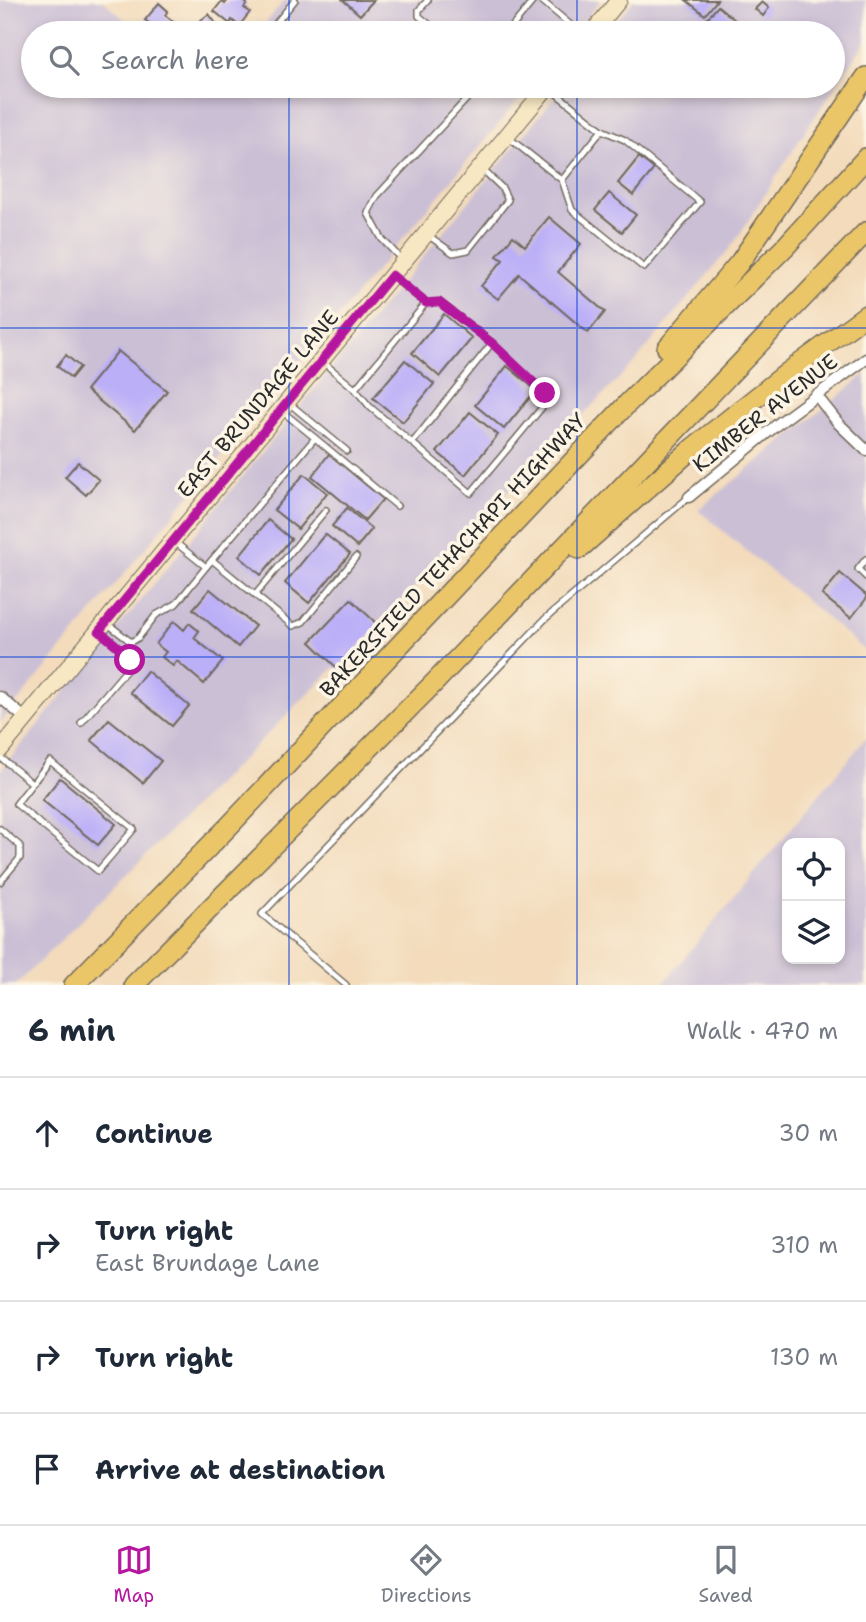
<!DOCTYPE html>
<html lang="en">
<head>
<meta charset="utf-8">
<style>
  body { margin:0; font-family:"Shantell Sans",sans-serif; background:#f2f2f3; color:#1f2937 }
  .controls { position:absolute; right:21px; bottom:21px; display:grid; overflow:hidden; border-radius:14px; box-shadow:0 4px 10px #0003 }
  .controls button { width:63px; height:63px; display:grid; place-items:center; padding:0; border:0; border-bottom:2px solid #e0e1e3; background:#fff; color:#1f2937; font:35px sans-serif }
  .stop { position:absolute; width:21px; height:21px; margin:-16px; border:5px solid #b5179e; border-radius:50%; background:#fff }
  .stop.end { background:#b5179e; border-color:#fff; box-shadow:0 2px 7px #0008 }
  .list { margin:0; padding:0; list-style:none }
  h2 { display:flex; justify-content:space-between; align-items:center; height:91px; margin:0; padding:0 28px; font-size:30px }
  h2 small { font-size:23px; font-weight:400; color:#747a83 }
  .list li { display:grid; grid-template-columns:46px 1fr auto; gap:21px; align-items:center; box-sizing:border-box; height:112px; padding:0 28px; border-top:2px solid #e0e1e3 }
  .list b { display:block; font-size:26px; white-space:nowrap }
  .list p { margin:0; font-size:23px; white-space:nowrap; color:#747a83 }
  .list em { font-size:23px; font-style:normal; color:#747a83 }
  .icon { flex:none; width:38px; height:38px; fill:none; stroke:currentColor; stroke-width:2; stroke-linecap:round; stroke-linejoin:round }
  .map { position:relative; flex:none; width:866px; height:985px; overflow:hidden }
  .search { position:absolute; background:#fff; box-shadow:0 4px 10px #0003; left:21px; right:21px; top:21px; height:77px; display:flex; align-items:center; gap:18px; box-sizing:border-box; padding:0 24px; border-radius:38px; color:#747a83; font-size:26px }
  .sheet { height:539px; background:#fff }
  nav { display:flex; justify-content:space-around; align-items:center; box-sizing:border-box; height:98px; border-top:2px solid #e0e1e3; background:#fff; font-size:19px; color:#747a83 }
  nav a { display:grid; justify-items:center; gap:4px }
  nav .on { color:#b5179e }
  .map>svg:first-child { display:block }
  .industrial { fill:#cbbfd5; fill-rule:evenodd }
  .building { fill:#bbaff8 }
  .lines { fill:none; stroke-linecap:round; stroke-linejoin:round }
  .service-casing { stroke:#71695d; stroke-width:8 }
  .minor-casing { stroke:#71695d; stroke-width:13 }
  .secondary-casing { stroke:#71695d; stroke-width:18 }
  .motorway-casing { stroke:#71695d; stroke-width:22 }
  .service { stroke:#fff; stroke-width:5 }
  .minor { stroke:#fff; stroke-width:10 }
  .secondary { stroke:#f7e8c3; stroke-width:16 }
  .motorway { stroke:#ebc669; stroke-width:19 }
  .route { stroke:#b5179e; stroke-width:9 }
  .grid { fill:none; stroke:#1d4ed8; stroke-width:2; stroke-opacity:0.55 }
  .labels { text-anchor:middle; stroke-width:7; stroke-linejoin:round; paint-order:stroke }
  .street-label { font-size:21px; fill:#2b2b2b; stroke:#fcf5e5 }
</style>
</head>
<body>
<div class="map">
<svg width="866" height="985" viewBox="0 0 866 985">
  <rect width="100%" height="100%" fill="#fcf5e5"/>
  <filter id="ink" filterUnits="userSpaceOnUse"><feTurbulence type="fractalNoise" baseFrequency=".0143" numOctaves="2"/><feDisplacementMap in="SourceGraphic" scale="14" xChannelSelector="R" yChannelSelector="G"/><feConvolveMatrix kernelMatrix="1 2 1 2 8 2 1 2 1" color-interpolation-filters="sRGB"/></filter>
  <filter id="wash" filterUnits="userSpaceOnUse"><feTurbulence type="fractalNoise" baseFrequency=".00686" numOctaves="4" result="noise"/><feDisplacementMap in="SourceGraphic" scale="28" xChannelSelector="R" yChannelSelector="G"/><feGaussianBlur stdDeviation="1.57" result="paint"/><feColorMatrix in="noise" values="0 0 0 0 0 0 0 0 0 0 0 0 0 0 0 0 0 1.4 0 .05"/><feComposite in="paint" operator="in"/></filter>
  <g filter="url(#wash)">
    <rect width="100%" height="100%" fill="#f3dbbb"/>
    <g class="industrial">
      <polygon points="0,0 102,0 141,33 33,33 33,86 203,86 210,91 214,86 530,86 0,723"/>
      <polygon points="285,0 601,0 573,33 257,33"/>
      <polygon points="634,0 866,0 866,41 804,133 734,243 635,362 400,602 16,985 0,985 0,771 564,86 833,86 833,33 607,33"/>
      <polygon points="866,374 866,651 698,510"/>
      <path d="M866,738V985H662ZM787,843H840V959H787Z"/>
    </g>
    <g id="blocks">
      <g class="building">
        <polygon points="228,0 242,0 247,4 244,8 250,12 239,26 232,20 230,24 214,11 222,1 225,4"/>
        <polygon points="343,0 374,0 360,15"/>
        <polygon points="686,0 717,0 705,15"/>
        <polygon points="762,2 769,8 763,16 755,9"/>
        <polygon points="159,3 168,11 165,15 175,23 167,33 162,33 145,20"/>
        <polygon points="718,6 747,30 744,33 720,33 705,21"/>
        <polygon points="209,14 223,33 196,33 205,27 200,21"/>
        <polygon points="639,157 654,169 633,195 618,183"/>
        <polygon points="609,193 636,215 622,232 595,210"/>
        <polygon points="549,217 581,244 558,272 605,312 588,333 519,274 498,299 481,286 503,260 497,256 513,236 525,246"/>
        <polygon points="444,314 472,338 440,377 412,353"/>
        <polygon points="118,351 167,391 135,430 86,390"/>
        <polygon points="66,355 80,367 71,378 57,366"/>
        <polygon points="405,360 434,384 403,422 373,398"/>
        <polygon points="507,366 536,390 504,429 475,405"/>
        <polygon points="470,412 498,435 465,475 437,452"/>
        <polygon points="329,454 383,499 365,520 312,476"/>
        <polygon points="78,462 99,480 86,495 65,477"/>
        <polygon points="304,474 327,493 298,529 274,510"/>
        <polygon points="347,508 372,529 357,547 332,526"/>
        <polygon points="268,520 291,539 261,575 239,556"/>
        <polygon points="325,534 350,554 309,603 285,583"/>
        <polygon points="840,573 866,595 866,599 851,618 822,595"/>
        <polygon points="210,589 255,626 238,647 193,609"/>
        <polygon points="351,599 379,626 338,669 310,642"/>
        <polygon points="174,621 184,630 189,623 199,631 194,638 223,661 204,684 177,661 173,666 162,657 166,652 156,644"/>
        <polygon points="147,671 189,706 172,726 130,692"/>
        <polygon points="109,719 161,761 143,783 91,740"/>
        <polygon points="60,778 116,824 98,845 42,800"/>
      </g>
    </g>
  </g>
  <g filter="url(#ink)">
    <use href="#blocks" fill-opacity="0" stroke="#71695d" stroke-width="2"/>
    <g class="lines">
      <defs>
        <g id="service">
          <polyline points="428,0 419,10 419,16 440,33"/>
          <polyline points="541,0 580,33"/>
          <polyline points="268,33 295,0"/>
          <polyline points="507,33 534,0"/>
          <polyline points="509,138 562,180 572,210 644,268 700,202 625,140 602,130 548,87"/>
          <polyline points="562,180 602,130"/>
          <polyline points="429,236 453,253 468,250 508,200 502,188 481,168"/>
          <polyline points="401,259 382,239 368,213 377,196 476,89 476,86"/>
          <polyline points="393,277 426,303"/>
          <polyline points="324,363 355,389 370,407 471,493 549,399 492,343 439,302 426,303 355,389"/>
          <polyline points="290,404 347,451"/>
          <polyline points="315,438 397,506"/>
          <polyline points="413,442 492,343"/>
          <polyline points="866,559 858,569 866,577"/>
          <polyline points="212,560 293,626 303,622 356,557"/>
          <polyline points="206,567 315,438 283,412"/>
          <polyline points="255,595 326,510"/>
          <polyline points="108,624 131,642 138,638 156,615 176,604 206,567 176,543"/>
          <polyline points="81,723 129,667 130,660 128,655 101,632"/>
          <polyline points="0,757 32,783"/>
          <polygon points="50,761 134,829 98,871 16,804"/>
          <polyline points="0,829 20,846 20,858 0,882"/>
          <polyline points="346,985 262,914 545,619 689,497"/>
        </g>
        <g id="minor">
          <polyline points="816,395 839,424 866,450"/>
          <polyline points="689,497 779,423 866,359"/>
          <polyline points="0,697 26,719"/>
        </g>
        <g id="secondary">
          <polyline points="592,33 619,0"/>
          <polyline points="0,750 548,86"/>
        </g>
        <g id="motorway">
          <polyline points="667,348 740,262 866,77"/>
          <polyline points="579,549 694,447 787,373 866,315"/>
          <polyline points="74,985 230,825 628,403 784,248 866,158"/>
          <polyline points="134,985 435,682 866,232"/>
        </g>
      </defs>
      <use href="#service" class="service-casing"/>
      <use href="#minor" class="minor-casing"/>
      <use href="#secondary" class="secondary-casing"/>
      <use href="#motorway" class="motorway-casing"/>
      <use href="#service" class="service"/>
      <use href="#minor" class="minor"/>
      <use href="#secondary" class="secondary"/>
      <use href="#motorway" class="motorway"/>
    </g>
  </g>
  <g class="lines" filter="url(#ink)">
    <polyline class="route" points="130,660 128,655 99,631 392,275 426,303 439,302 492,343 545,393"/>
  </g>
  <path class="grid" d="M289,0V33M577,0V33M289,86V985M577,86V985M0,328H866M0,657H866"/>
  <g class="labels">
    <g class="street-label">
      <text transform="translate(258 404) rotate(-50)" y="7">EAST BRUNDAGE LANE</text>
      <text transform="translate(765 413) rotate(-38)" y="7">KIMBER AVENUE</text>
      <text transform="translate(453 555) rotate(-47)" y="7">BAKERSFIELD TEHACHAPI HIGHWAY</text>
    </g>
  </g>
</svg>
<div class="controls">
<button><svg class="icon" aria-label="locate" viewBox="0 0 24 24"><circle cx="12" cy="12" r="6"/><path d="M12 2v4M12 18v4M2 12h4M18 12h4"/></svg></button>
<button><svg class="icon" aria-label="layers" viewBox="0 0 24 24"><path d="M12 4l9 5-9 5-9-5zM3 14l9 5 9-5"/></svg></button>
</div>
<div class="stop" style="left:130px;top:660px"></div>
<div class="stop end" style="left:545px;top:393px"></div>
<div class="search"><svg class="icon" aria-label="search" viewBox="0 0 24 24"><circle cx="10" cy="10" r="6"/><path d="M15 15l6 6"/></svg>Search here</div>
</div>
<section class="sheet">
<h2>6 min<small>Walk · 470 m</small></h2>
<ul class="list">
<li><svg class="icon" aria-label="ahead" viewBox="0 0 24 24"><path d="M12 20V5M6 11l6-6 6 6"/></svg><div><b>Continue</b></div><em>30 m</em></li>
<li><svg class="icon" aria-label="right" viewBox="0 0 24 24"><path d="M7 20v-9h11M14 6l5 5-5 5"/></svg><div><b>Turn right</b><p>East Brundage Lane</p></div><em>310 m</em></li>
<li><svg class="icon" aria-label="right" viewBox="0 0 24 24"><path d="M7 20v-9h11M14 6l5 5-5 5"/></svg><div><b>Turn right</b></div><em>130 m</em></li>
<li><svg class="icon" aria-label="arrive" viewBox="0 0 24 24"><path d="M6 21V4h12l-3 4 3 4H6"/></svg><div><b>Arrive at destination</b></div></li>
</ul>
</section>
<nav>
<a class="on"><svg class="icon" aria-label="map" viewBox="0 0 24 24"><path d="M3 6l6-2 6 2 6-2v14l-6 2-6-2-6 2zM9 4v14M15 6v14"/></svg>Map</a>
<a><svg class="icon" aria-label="directions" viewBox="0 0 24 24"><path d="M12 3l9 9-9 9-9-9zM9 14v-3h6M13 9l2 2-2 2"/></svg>Directions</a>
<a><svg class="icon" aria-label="saved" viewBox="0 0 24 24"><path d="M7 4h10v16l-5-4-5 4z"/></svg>Saved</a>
</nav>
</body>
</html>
